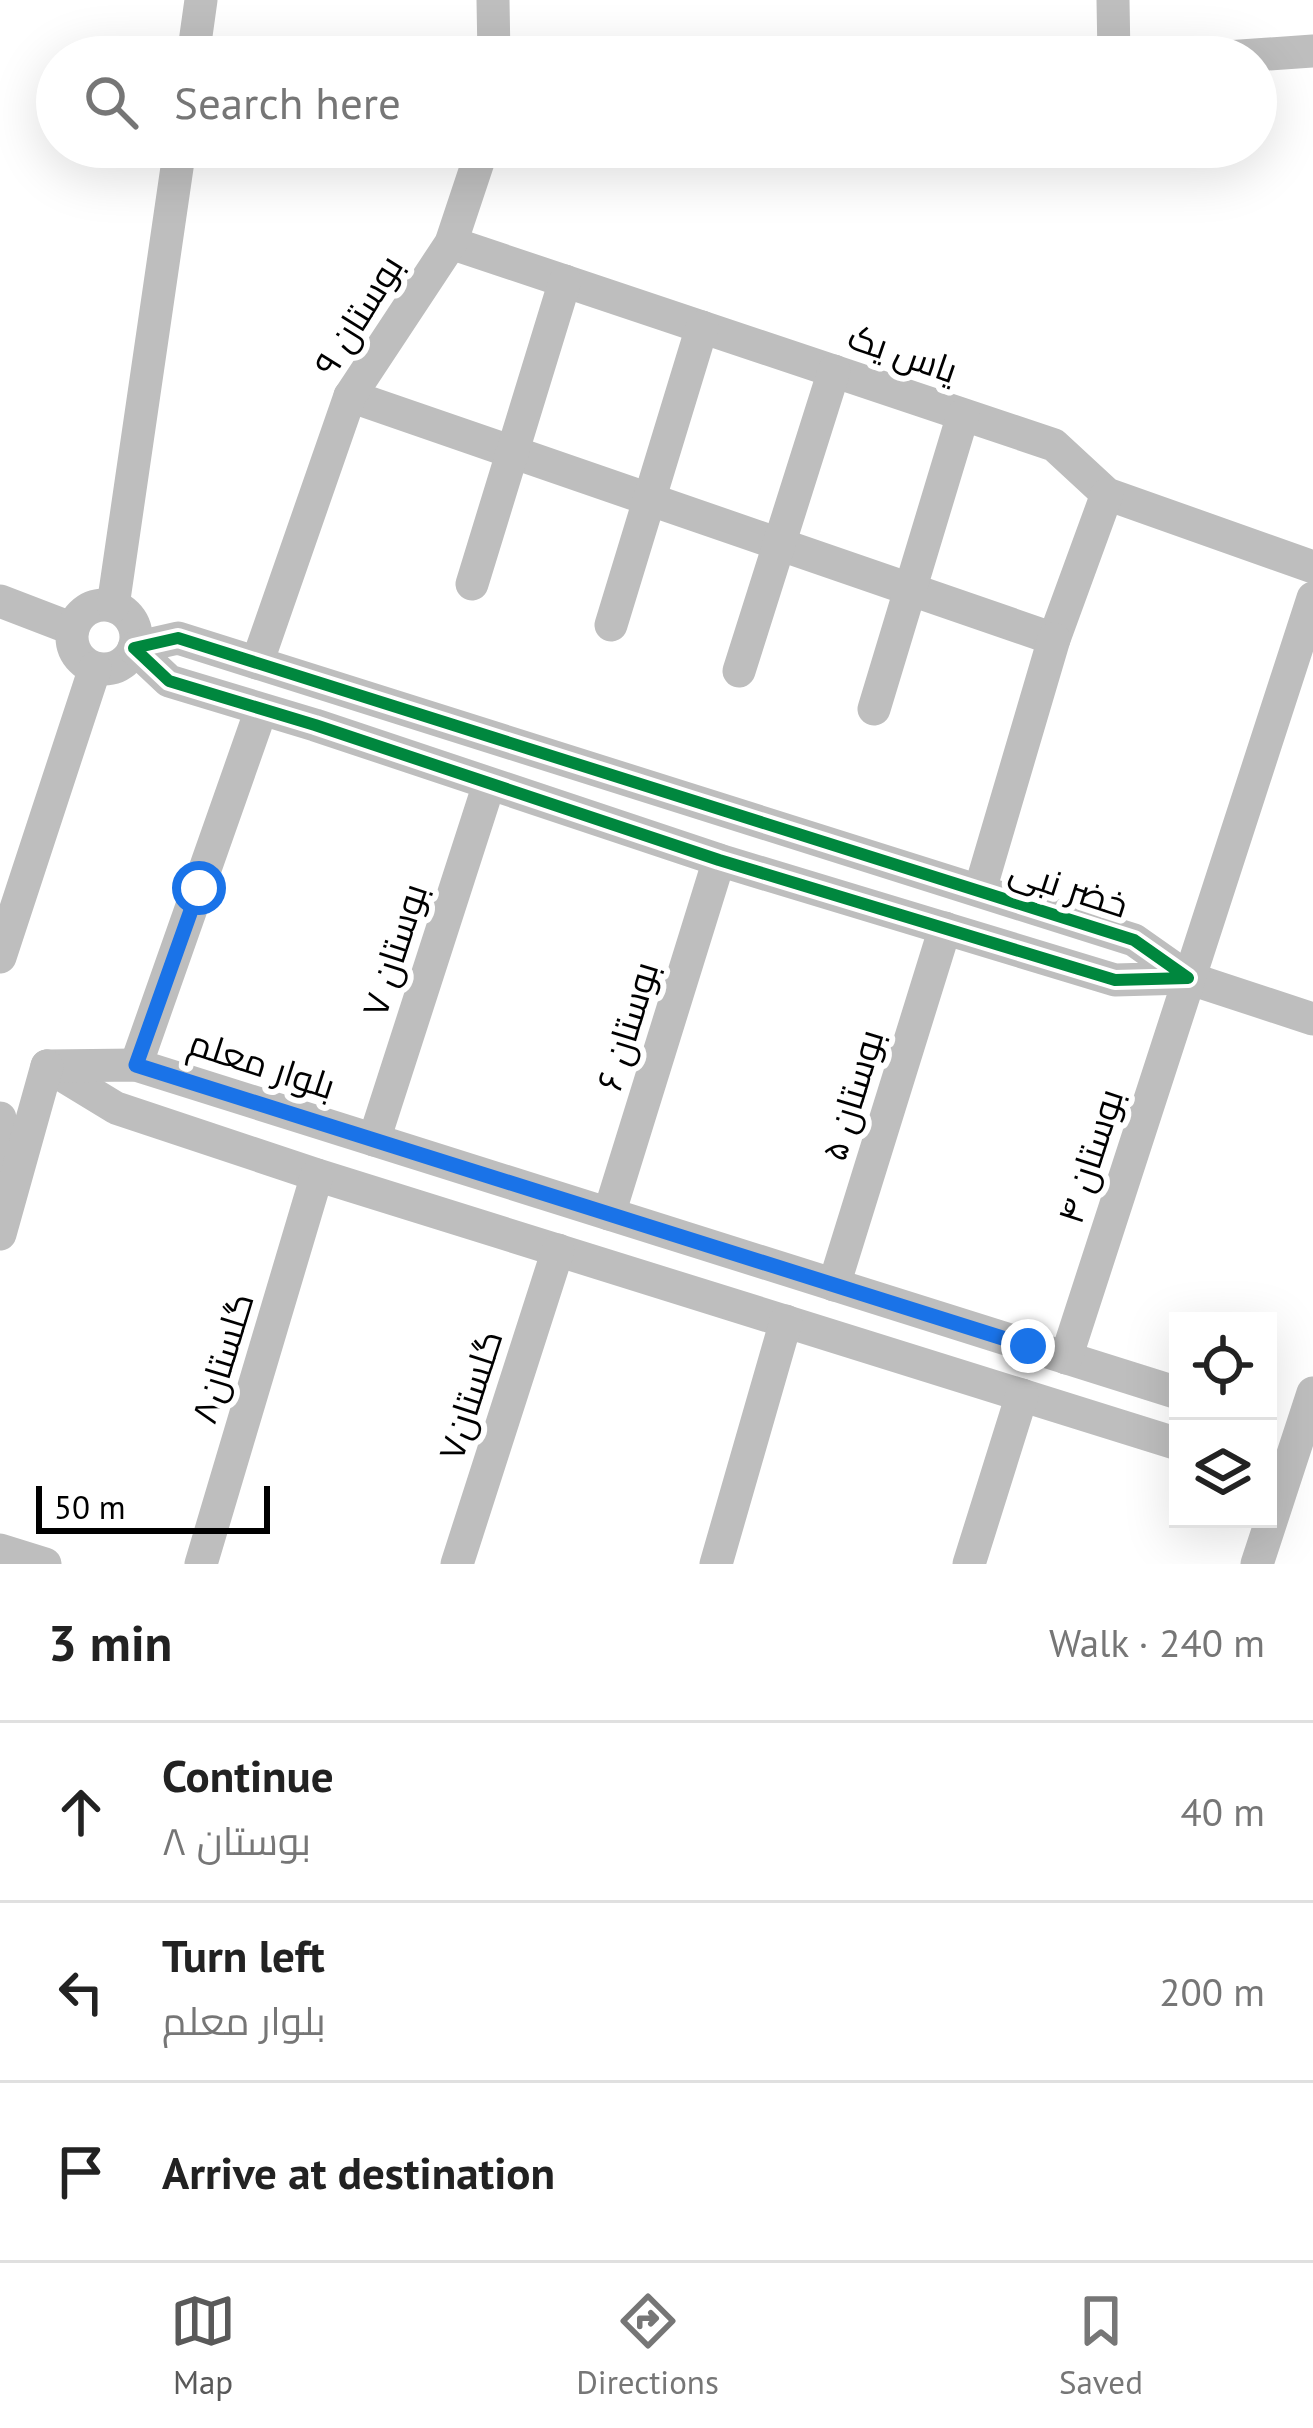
<!DOCTYPE html>
<html lang="en">
<head>
<meta charset="utf-8">
<style>
  body { margin:0; font-family:"PT Sans",Cairo,sans-serif; background:#f6f6f6; color:#222 }
  .controls { position:absolute; right:36px; bottom:36px; display:grid; overflow:hidden; border-radius:0px; box-shadow:0 12px 48px #0002 }
  .controls button { width:108px; height:108px; display:grid; place-items:center; padding:0; border:0; border-bottom:3px solid #e0e0e0; background:#fff; color:#222; font:60px sans-serif }
  .scale { position:absolute; left:36px; bottom:30px; width:234px; box-sizing:border-box; padding-left:12px; border:6px solid #000; border-top:0; font-size:33px; line-height:42px; white-space:nowrap; color:#000; -webkit-text-stroke:9px #fff; paint-order:stroke }
  .stop { position:absolute; width:36px; height:36px; margin:-27px; border:9px solid #1a73e8; border-radius:50%; background:#fff }
  .stop.end { background:#1a73e8; border-color:#fff; box-shadow:0 3px 12px #0008 }
  .list { margin:0; padding:0; list-style:none }
  h2 { display:flex; justify-content:space-between; align-items:center; height:156px; margin:0; padding:0 48px; font-size:51px }
  h2 small { font-size:39px; font-weight:400; color:#767676 }
  .list li { display:grid; grid-template-columns:78px 1fr auto; gap:36px; align-items:center; box-sizing:border-box; height:180px; padding:0 48px; border-top:3px solid #e0e0e0 }
  .list b { display:block; font-size:45px; white-space:nowrap }
  .list p { margin:0; font-size:39px; white-space:nowrap; color:#767676 }
  .list em { font-size:39px; font-style:normal; color:#767676 }
  .icon { flex:none; width:66px; height:66px; fill:none; stroke:currentColor; stroke-width:2; stroke-linecap:round; stroke-linejoin:round }
  .map { position:relative; flex:none; width:1313px; height:1564px; overflow:hidden }
  .search { position:absolute; background:#fff; box-shadow:0 12px 48px #0002; left:36px; right:36px; top:36px; height:132px; display:flex; align-items:center; gap:30px; box-sizing:border-box; padding:0 42px; border-radius:66px; color:#767676; font-size:45px }
  .sheet { height:696px; background:#fff }
  nav { display:flex; justify-content:space-around; align-items:center; box-sizing:border-box; height:168px; border-top:3px solid #e0e0e0; background:#fff; font-size:33px; color:#767676 }
  nav a { display:grid; justify-items:center; gap:6px }
  nav .on { color:#595959 }
  .map>svg:first-child { display:block }
  .lines { fill:none; stroke-linecap:round; stroke-linejoin:round }
  .minor { stroke:#bebebe; stroke-width:33 }
  .cycleway-casing { stroke:#fff; stroke-width:20 }
  .cycleway { stroke:#00873e; stroke-width:12 }
  .route { stroke:#1a73e8; stroke-width:15 }
  .labels { text-anchor:middle; stroke-width:12; stroke-linejoin:round; paint-order:stroke }
  .street-label { font-size:36px; fill:#000; stroke:#fff }
</style>
</head>
<body>
<div class="map">
<svg width="1313" height="1564" viewBox="0 0 1313 1564">
  <rect width="100%" height="100%" fill="#fff"/>
  <g class="lines">
    <g class="minor">
      <polyline points="493,0 494,57"/>
      <polyline points="1113,0 1114,57"/>
      <polyline points="193,57 201,0"/>
      <polyline points="1226,57 1313,51"/>
      <polyline points="451,243 1054,445 1107,494 1313,567"/>
      <polyline points="350,396 1054,639 1107,494"/>
      <polyline points="472,584 565,281"/>
      <polyline points="0,601 73,629"/>
      <circle cx="104" cy="637" r="32"/>
      <polyline points="113,606 180,147"/>
      <polyline points="611,625 702,327"/>
      <polygon points="178,638 1134,940 1188,978 1115,980 719,860 315,725 169,681 134,648"/>
      <polyline points="257,663 350,396 451,243 483,147"/>
      <polyline points="739,671 834,371"/>
      <polyline points="874,709 963,415"/>
      <polyline points="980,890 1054,639"/>
      <polyline points="0,957 95,668"/>
      <polyline points="1188,978 1313,1019"/>
      <polyline points="136,1065 261,710"/>
      <polyline points="47,1066 116,1108 317,1175 1178,1444"/>
      <polyline points="48,1066 136,1065 1178,1393"/>
      <polyline points="0,1118 9,1181"/>
      <polyline points="374,1140 489,784"/>
      <polyline points="609,1214 719,860"/>
      <polyline points="0,1234 47,1066"/>
      <polyline points="834,1285 945,928"/>
      <polyline points="1066,1358 1313,598"/>
      <polyline points="0,1550 45,1564"/>
      <polyline points="201,1564 317,1175"/>
      <polyline points="457,1564 558,1250"/>
      <polyline points="716,1564 786,1321"/>
      <polyline points="969,1564 1022,1395"/>
      <polyline points="1257,1564 1313,1393"/>
    </g>
    <defs>
      <polygon id="cycleway" points="178,638 1134,940 1188,978 1115,980 719,860 315,725 169,681 134,648"/>
    </defs>
    <use href="#cycleway" class="cycleway-casing"/>
    <use href="#cycleway" class="cycleway"/>
  </g>
  <g class="lines">
    <polyline class="route" points="199,888 136,1065 1028,1346"/>
  </g>
  <g class="labels">
    <g class="street-label">
      <text transform="translate(358 315) rotate(-58)" y="13">بوستان ۹</text>
      <text transform="translate(903 353) rotate(19)" y="13">یاس یک</text>
      <text transform="translate(1069 887) rotate(18)" y="13">خضر نبی</text>
      <text transform="translate(394 950) rotate(-72)" y="13">بوستان ۷</text>
      <text transform="translate(627 1026) rotate(-73)" y="13">بوستان ۶</text>
      <text transform="translate(262 1064) rotate(18)" y="13">بلوار معلم</text>
      <text transform="translate(852 1095) rotate(-73)" y="13">بوستان ۵</text>
      <text transform="translate(1090 1156) rotate(-72)" y="13">بوستان ۴</text>
      <text transform="translate(222 1358) rotate(-73)" y="13">گلستان۸</text>
      <text transform="translate(470 1395) rotate(-72)" y="13">گلستان۷</text>
    </g>
  </g>
</svg>
<div class="controls">
<button><svg class="icon" aria-label="locate" viewBox="0 0 24 24"><circle cx="12" cy="12" r="6"/><path d="M12 2v4M12 18v4M2 12h4M18 12h4"/></svg></button>
<button><svg class="icon" aria-label="layers" viewBox="0 0 24 24"><path d="M12 4l9 5-9 5-9-5zM3 14l9 5 9-5"/></svg></button>
</div>
<div class="scale">50 m</div>
<div class="stop" style="left:199px;top:888px"></div>
<div class="stop end" style="left:1028px;top:1346px"></div>
<div class="search"><svg class="icon" aria-label="search" viewBox="0 0 24 24"><circle cx="10" cy="10" r="6"/><path d="M15 15l6 6"/></svg>Search here</div>
</div>
<section class="sheet">
<h2>3 min<small>Walk · 240 m</small></h2>
<ul class="list">
<li><svg class="icon" aria-label="ahead" viewBox="0 0 24 24"><path d="M12 20V5M6 11l6-6 6 6"/></svg><div><b>Continue</b><p>بوستان ۸</p></div><em>40 m</em></li>
<li><svg class="icon" aria-label="left" viewBox="0 0 24 24"><path d="M17 20v-9H6M10 6l-5 5 5 5"/></svg><div><b>Turn left</b><p>بلوار معلم</p></div><em>200 m</em></li>
<li><svg class="icon" aria-label="arrive" viewBox="0 0 24 24"><path d="M6 21V4h12l-3 4 3 4H6"/></svg><div><b>Arrive at destination</b></div></li>
</ul>
</section>
<nav>
<a class="on"><svg class="icon" aria-label="map" viewBox="0 0 24 24"><path d="M3 6l6-2 6 2 6-2v14l-6 2-6-2-6 2zM9 4v14M15 6v14"/></svg>Map</a>
<a><svg class="icon" aria-label="directions" viewBox="0 0 24 24"><path d="M12 3l9 9-9 9-9-9zM9 14v-3h6M13 9l2 2-2 2"/></svg>Directions</a>
<a><svg class="icon" aria-label="saved" viewBox="0 0 24 24"><path d="M7 4h10v16l-5-4-5 4z"/></svg>Saved</a>
</nav>
</body>
</html>
